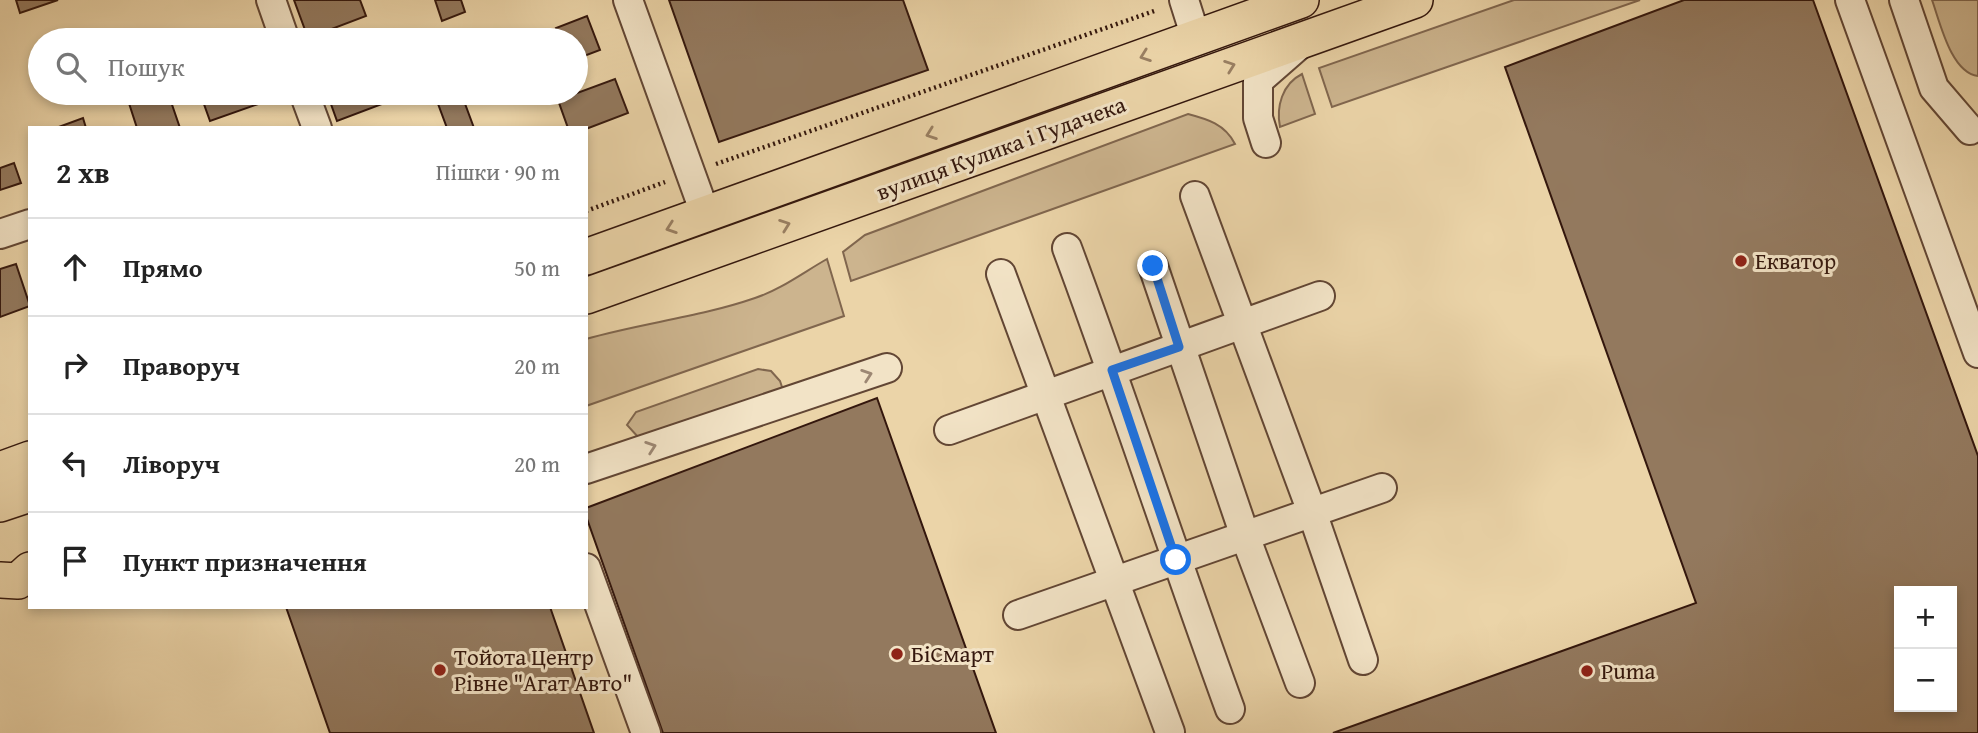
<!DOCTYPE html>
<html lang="uk">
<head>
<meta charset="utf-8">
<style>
  body { margin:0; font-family:"Gentium Book Plus",serif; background:#f2f2f2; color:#222 }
  .controls { position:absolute; right:21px; bottom:21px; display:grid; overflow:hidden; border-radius:0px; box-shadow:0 4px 10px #0003 }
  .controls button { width:63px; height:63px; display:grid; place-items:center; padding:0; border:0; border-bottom:2px solid #e0e0e0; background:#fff; color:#222; font:35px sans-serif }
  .stop { position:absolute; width:21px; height:21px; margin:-16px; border:5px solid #1a73e8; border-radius:50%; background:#fff }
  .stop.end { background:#1a73e8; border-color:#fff; box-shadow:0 2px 7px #0008 }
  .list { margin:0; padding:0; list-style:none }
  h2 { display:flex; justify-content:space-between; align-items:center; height:91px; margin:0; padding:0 28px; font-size:30px }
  h2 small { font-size:23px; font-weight:400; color:#767676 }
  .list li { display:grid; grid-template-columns:46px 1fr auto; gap:21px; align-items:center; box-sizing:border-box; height:98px; padding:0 28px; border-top:2px solid #e0e0e0 }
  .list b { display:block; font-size:26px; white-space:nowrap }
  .list em { font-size:23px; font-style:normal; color:#767676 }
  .icon { flex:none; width:38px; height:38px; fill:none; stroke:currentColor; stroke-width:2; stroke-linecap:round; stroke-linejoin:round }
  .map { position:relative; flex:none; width:1978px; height:733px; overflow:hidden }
  .search { position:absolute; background:#fff; box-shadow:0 4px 10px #0003; left:28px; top:28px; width:560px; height:77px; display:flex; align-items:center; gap:18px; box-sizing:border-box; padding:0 24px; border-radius:38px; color:#767676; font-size:26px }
  .panel { position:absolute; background:#fff; box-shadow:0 4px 10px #0003; left:28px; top:126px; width:560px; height:483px; border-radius:0px }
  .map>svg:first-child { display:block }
  .green { fill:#ccb48e; stroke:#80664e; stroke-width:2 }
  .building { fill:#93795e; stroke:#34170d; stroke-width:2; fill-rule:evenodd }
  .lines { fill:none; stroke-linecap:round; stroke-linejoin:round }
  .minor-casing { stroke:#624634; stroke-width:32 }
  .major-casing { stroke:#34170d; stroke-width:38 }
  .path { stroke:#34170d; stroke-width:4.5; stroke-dasharray:2 3.5; stroke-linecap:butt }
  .minor { stroke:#f2e3c6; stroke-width:28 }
  .major { stroke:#ebd4a8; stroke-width:35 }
  .oneway { stroke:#997f62 }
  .oneway2 { stroke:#9c8773 }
  .route { stroke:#1a73e8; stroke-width:9 }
  .poi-dot { fill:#8f2418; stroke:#f2e3c6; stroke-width:2.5 }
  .labels { text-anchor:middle; stroke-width:6; stroke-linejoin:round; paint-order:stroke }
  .street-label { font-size:23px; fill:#34170d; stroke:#f2e3c6 }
  .poi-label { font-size:23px; fill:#34170d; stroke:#f2e3c6; text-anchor:start }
</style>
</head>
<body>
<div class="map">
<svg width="1978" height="733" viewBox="0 0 1978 733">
  <rect width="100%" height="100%" fill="#ebd4a8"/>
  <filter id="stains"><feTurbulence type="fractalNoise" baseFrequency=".00286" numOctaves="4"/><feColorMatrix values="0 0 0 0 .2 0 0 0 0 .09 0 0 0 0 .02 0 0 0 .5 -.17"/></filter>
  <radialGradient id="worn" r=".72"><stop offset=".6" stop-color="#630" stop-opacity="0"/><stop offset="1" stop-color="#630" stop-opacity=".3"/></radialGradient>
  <g class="green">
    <polygon points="1514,0 1640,0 1332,107 1319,68"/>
    <path d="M1932,0H1978V76C1951,73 1940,22 1932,0Z"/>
    <path d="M1302,74L1315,114L1280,127C1276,107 1282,84 1302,74Z"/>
    <path d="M1188,114C1207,119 1225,124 1235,144L851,281L843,252L865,235Z"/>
    <path d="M827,259L844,316L586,406V339C642,323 700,317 755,298C780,290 804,272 827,259Z"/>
    <polygon points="758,369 771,371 780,381 784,393 639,438 627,425 636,412"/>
  </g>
  <g class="building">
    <polygon points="16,0 58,0 20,13"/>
    <polygon points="294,0 360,0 366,16 308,38"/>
    <polygon points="435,0 461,0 465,12 442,21"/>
    <polygon points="669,0 903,0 928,70 719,142"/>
    <path d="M1684,0H1813L1978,456V733H1333L1696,603L1505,67ZM1899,591H1952V707H1899Z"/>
    <polygon points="587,16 600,50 576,59 576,40 561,40 556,28"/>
    <polygon points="615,79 628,113 586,129 568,128 558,100"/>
    <polygon points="168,93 180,128 137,128 126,94"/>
    <polygon points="200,93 258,93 261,103 210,121"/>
    <polygon points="327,93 377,93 382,104 337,121"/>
    <polygon points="434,93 461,93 474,128 447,128"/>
    <polygon points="83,118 86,128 56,128"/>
    <polygon points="14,163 21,183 0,190 0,168"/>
    <polygon points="16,264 30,306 0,317 0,269"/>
    <polygon points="877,398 996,733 663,733 586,516 586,508"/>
    <polygon points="286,607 550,607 594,733 330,733"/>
  </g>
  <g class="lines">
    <defs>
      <g id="minor">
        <polyline points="271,0 285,40"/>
        <polyline points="628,0 706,216"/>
        <polyline points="1184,0 1196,38"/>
        <polyline points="1850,0 1978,353"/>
        <polyline points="1904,0 1934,88 1970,130"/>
        <polyline points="304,93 317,128"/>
        <polyline points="1266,143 1258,118 1258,81 1298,46"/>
        <polyline points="1195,196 1312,512 1363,660"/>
        <polyline points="0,234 30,224"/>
        <path d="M1067,248C1124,401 1174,556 1230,709"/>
        <polyline points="1153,266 1245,536 1300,683"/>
        <polyline points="1001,274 1170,732"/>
        <polyline points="949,430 1320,296"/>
        <polyline points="586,469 887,368"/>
        <polyline points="586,568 646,733"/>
        <polyline points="1018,615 1382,488"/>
      </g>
      <g id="major">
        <polyline points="586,257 1301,0"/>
        <polyline points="586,296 1415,0"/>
        <polyline points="0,470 30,459"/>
        <polyline points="0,504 30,494"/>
        <polyline points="0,580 18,581 30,570"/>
      </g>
    </defs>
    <use href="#minor" class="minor-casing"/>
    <use href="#major" class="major-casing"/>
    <g class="path">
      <polyline points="716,164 1157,10"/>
      <polyline points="586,211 665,182"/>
    </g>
    <use href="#minor" class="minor"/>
    <use href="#major" class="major"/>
  </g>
  <defs><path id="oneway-chevron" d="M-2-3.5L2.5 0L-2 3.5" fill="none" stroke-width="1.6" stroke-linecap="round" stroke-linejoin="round" transform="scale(1.75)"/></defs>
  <g class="oneway">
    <use href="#oneway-chevron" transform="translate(1145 56) rotate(160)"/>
    <use href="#oneway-chevron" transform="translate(1230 66) rotate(-20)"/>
    <use href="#oneway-chevron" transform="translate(931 134) rotate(160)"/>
    <use href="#oneway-chevron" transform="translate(785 225) rotate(-20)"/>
    <use href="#oneway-chevron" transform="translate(671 228) rotate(161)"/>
  </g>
  <g class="oneway2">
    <use href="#oneway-chevron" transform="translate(867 375) rotate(-19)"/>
    <use href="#oneway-chevron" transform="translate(651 447) rotate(-19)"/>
  </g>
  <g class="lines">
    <polyline class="route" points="1153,266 1179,347 1112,370 1176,560"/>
  </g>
  <g class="poi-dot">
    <circle cx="1741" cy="261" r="7"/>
    <circle cx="897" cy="654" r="7"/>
    <circle cx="440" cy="670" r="7"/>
    <circle cx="1587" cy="671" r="7"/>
  </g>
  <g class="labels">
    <g class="street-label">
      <text transform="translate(1001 148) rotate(-20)" y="8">вулиця Кулика і Гудачека</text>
    </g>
    <g class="poi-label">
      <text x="1755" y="269">Екватор</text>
      <text x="911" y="662">БіСмарт</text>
      <text x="454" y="665">Тойота Центр<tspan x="454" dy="26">Рівне "Агат Авто"</tspan></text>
      <text x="1601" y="679">Puma</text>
    </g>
  </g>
  <rect width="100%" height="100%" filter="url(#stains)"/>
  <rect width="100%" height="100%" fill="url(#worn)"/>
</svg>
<div class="controls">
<button>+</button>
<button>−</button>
</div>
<div class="stop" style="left:1176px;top:560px"></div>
<div class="stop end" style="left:1153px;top:266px"></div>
<div class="search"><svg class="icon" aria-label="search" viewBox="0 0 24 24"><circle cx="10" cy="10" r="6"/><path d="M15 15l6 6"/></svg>Пошук</div>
<section class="panel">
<h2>2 хв<small>Пішки · 90 m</small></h2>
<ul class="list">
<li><svg class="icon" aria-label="ahead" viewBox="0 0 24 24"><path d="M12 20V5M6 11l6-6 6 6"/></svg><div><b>Прямо</b></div><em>50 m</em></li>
<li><svg class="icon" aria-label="right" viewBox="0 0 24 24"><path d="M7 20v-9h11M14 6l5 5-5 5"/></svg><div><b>Праворуч</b></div><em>20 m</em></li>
<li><svg class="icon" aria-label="left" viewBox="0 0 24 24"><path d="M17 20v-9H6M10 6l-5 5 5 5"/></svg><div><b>Ліворуч</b></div><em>20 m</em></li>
<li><svg class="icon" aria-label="arrive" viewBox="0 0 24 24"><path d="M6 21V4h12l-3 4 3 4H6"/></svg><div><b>Пункт призначення</b></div></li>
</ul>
</section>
</div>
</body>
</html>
